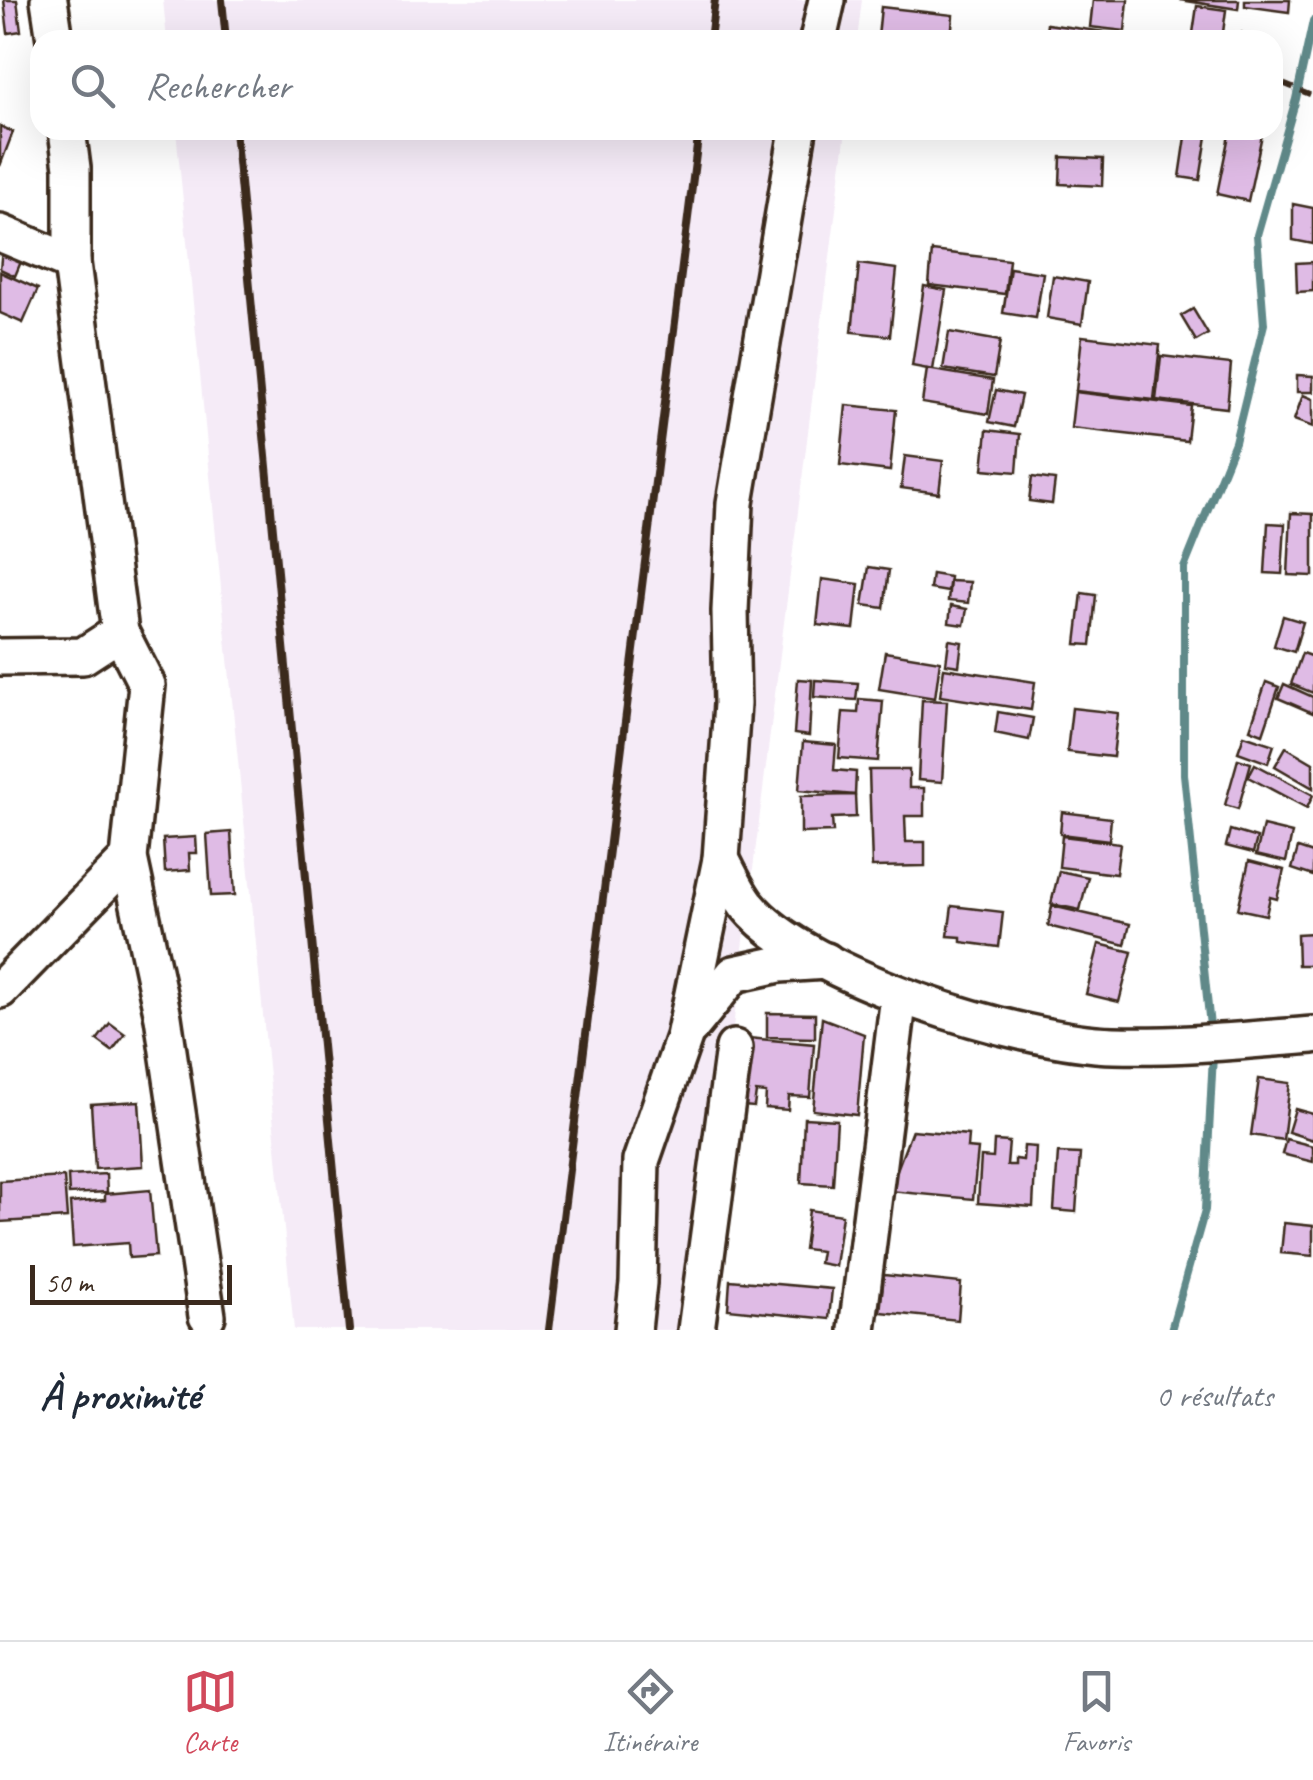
<!DOCTYPE html>
<html lang="fr">
<head>
<meta charset="utf-8">
<style>
  body { margin:0; font-family:Caveat,sans-serif; background:#f6f6f7; color:#1f2937 }
  .scale { position:absolute; left:30px; bottom:25px; width:202px; box-sizing:border-box; padding-left:10px; border:5px solid #3b2a1e; border-top:0; font-size:28px; line-height:35px; white-space:nowrap; color:#3b2a1e; -webkit-text-stroke:8px #fff; paint-order:stroke }
  .list { margin:0; padding:0; list-style:none }
  h2 { display:flex; justify-content:space-between; align-items:center; height:130px; margin:0; padding:0 40px; font-size:42px }
  h2 small { font-size:32px; font-weight:400; color:#747a83 }
  .icon { flex:none; width:55px; height:55px; fill:none; stroke:currentColor; stroke-width:2; stroke-linecap:round; stroke-linejoin:round }
  .map { position:relative; flex:none; width:1313px; height:1330px; overflow:hidden }
  .search { position:absolute; background:#fff; box-shadow:0 10px 40px #0002; left:30px; right:30px; top:30px; height:110px; display:flex; align-items:center; gap:25px; box-sizing:border-box; padding:0 35px; border-radius:30px; color:#747a83; font-size:38px }
  .sheet { height:310px; background:#fff }
  nav { display:flex; justify-content:space-around; align-items:center; box-sizing:border-box; height:140px; border-top:2px solid #e0e1e3; background:#fff; font-size:28px; color:#747a83 }
  nav a { display:grid; justify-items:center; gap:5px }
  nav .on { color:#d1495b }
  .map>svg:first-child { display:block }
  .built { fill:#f5ebf7 }
  .lines { fill:none; stroke-linecap:round; stroke-linejoin:round }
  .stream { stroke:#608989; stroke-width:8 }
  .building { fill:#dfbbe5; stroke:#3b2a1e; stroke-width:2.5 }
  .minor-casing { stroke:#3b2a1e; stroke-width:42 }
  .path { stroke:#3b2a1e; stroke-width:5; stroke-dasharray:10 8; stroke-linecap:butt }
  .minor { stroke:#fff; stroke-width:35 }
  .rail { stroke:#3b2a1e; stroke-width:8 }
</style>
</head>
<body>
<div class="map">
<svg width="1313" height="1330" viewBox="0 0 1313 1330">
  <rect width="100%" height="100%" fill="#fff"/>
  <filter id="ink" filterUnits="userSpaceOnUse"><feTurbulence type="fractalNoise" baseFrequency=".01" numOctaves="2"/><feDisplacementMap in="SourceGraphic" scale="20" xChannelSelector="R" yChannelSelector="G"/><feConvolveMatrix kernelMatrix="1 2 1 2 8 2 1 2 1" color-interpolation-filters="sRGB"/></filter>
  <g filter="url(#ink)">
    <g class="built">
      <polygon points="163,0 862,0 857,40 167,40"/>
      <polygon points="176,130 846,130 695,1330 294,1330"/>
    </g>
    <g class="lines">
      <g class="stream">
        <polyline points="1211,1036 1184,774 1184,568 1235,442 1264,324 1257,235 1296,99 1313,21"/>
        <polyline points="1171,1330 1205,1210 1213,1055"/>
      </g>
    </g>
    <g class="building">
      <polygon points="4,0 17,0 21,31 8,33"/>
      <polygon points="1093,0 1128,0 1125,31 1090,27"/>
      <polygon points="1180,0 1239,0 1238,9"/>
      <polygon points="1245,0 1290,0 1289,12 1245,6"/>
      <polygon points="1197,6 1226,10 1222,40 1192,40"/>
      <polygon points="881,7 953,15 951,40 878,37"/>
      <polygon points="1047,24 1119,34 1118,40 1045,40"/>
      <polygon points="0,126 13,132 0,166"/>
      <polygon points="1187,130 1208,130 1200,180 1180,177"/>
      <polygon points="1230,130 1263,130 1248,201 1217,194"/>
      <polygon points="1061,157 1103,159 1102,186 1060,184"/>
      <polygon points="1293,204 1313,208 1313,244 1293,240"/>
      <polygon points="2,248 23,257 15,276 0,269"/>
      <polygon points="932,251 1009,260 1005,294 929,285"/>
      <polygon points="1313,262 1313,291 1297,292 1296,263"/>
      <polygon points="859,264 897,269 890,336 852,332"/>
      <polygon points="1010,268 1043,273 1036,318 1003,313"/>
      <polygon points="0,272 38,289 23,323 0,313"/>
      <polygon points="1053,276 1088,282 1082,324 1047,318"/>
      <polygon points="924,286 946,290 933,370 912,366"/>
      <polygon points="1193,309 1208,334 1196,341 1181,316"/>
      <polygon points="949,332 1000,341 994,377 943,369"/>
      <polygon points="1082,336 1160,345 1154,400 1076,391"/>
      <polygon points="1161,356 1231,364 1227,408 1156,400"/>
      <polygon points="927,369 993,380 988,414 922,403"/>
      <polygon points="1297,375 1313,376 1313,392 1297,392"/>
      <polygon points="996,390 1021,395 1014,427 989,422"/>
      <polygon points="1075,392 1191,406 1187,441 1071,428"/>
      <polygon points="1303,395 1313,399 1313,427 1294,420"/>
      <polygon points="846,405 896,410 890,471 840,465"/>
      <polygon points="987,430 1020,434 1017,472 983,469"/>
      <polygon points="905,456 943,461 939,493 901,488"/>
      <polygon points="1032,477 1055,480 1052,504 1029,501"/>
      <polygon points="1291,513 1313,514 1313,576 1288,575"/>
      <polygon points="1268,523 1285,524 1282,574 1265,573"/>
      <polygon points="869,567 889,570 884,608 863,605"/>
      <polygon points="932,574 950,577 948,592 930,589"/>
      <polygon points="822,579 859,584 854,629 817,625"/>
      <polygon points="950,581 970,582 968,603 948,601"/>
      <polygon points="1082,593 1096,595 1091,645 1076,644"/>
      <polygon points="951,606 967,609 964,625 949,623"/>
      <polygon points="1283,616 1303,622 1294,652 1274,646"/>
      <polygon points="949,640 962,642 959,666 946,664"/>
      <polygon points="885,652 940,661 935,698 879,689"/>
      <polygon points="1302,653 1313,657 1313,693 1291,684"/>
      <polygon points="944,668 1035,682 1031,710 940,696"/>
      <polygon points="798,679 812,680 809,736 794,734"/>
      <polygon points="815,680 858,683 856,700 814,697"/>
      <polygon points="1266,682 1279,687 1263,734 1250,729"/>
      <polygon points="1284,684 1313,697 1313,713 1278,698"/>
      <polygon points="859,699 883,701 878,761 839,758 843,712 858,713"/>
      <polygon points="922,700 947,701 942,782 918,780"/>
      <polygon points="1072,708 1118,713 1113,757 1067,752"/>
      <polygon points="998,712 1033,718 1029,740 995,733"/>
      <polygon points="1244,735 1274,745 1268,763 1238,752"/>
      <polygon points="803,742 836,745 834,770 856,772 855,795 799,790"/>
      <polygon points="1286,747 1313,763 1313,788 1275,766"/>
      <polygon points="1238,759 1251,763 1238,809 1225,805"/>
      <polygon points="1255,764 1313,795 1307,808 1248,777"/>
      <polygon points="869,770 909,770 909,788 924,788 924,816 905,816 906,842 925,842 925,866 872,867"/>
      <polygon points="855,795 856,817 832,818 833,832 801,833 801,796"/>
      <polygon points="1062,812 1111,818 1109,840 1060,834"/>
      <polygon points="1263,826 1292,833 1286,862 1256,855"/>
      <polygon points="1230,830 1257,838 1253,853 1226,846"/>
      <polygon points="231,832 235,895 211,896 207,834"/>
      <polygon points="1062,836 1120,843 1116,874 1059,867"/>
      <polygon points="196,837 197,853 189,853 190,870 165,872 163,839"/>
      <polygon points="1298,848 1313,853 1313,876 1292,869"/>
      <polygon points="1249,861 1284,870 1277,899 1270,897 1266,915 1238,909"/>
      <polygon points="1059,871 1088,877 1080,910 1051,904"/>
      <polygon points="952,906 1003,912 999,947 961,942 961,937 948,936"/>
      <polygon points="1052,906 1130,924 1125,945 1048,926"/>
      <polygon points="1313,933 1313,965 1298,965 1297,934"/>
      <polygon points="1099,944 1132,952 1119,1002 1086,994"/>
      <polygon points="767,1013 815,1014 815,1038 767,1037"/>
      <polygon points="822,1018 864,1034 857,1115 813,1110"/>
      <polygon points="110,1023 125,1034 112,1051 97,1040"/>
      <polygon points="748,1038 814,1044 810,1097 789,1096 788,1110 765,1108 766,1093 756,1092 754,1107 743,1106"/>
      <polygon points="1259,1079 1290,1083 1283,1140 1251,1135"/>
      <polygon points="139,1101 143,1166 95,1169 91,1104"/>
      <polygon points="1295,1109 1313,1114 1313,1140 1288,1132"/>
      <polygon points="804,1118 837,1120 833,1185 801,1183"/>
      <polygon points="912,1130 968,1135 967,1148 978,1149 973,1199 889,1191"/>
      <polygon points="1286,1139 1313,1146 1313,1162 1282,1154"/>
      <polygon points="994,1141 1009,1142 1007,1165 1015,1165 1015,1159 1023,1160 1024,1146 1036,1147 1033,1207 978,1203 981,1157 993,1158"/>
      <polygon points="1058,1153 1080,1154 1076,1212 1054,1210"/>
      <polygon points="106,1174 107,1192 69,1194 68,1176"/>
      <polygon points="64,1177 67,1218 0,1222 0,1181"/>
      <polygon points="150,1190 156,1256 129,1258 128,1243 73,1247 70,1203 105,1200 105,1194"/>
      <polygon points="809,1210 842,1215 835,1266 819,1263 821,1251 804,1249"/>
      <polygon points="1284,1223 1313,1226 1313,1256 1281,1253"/>
      <polygon points="884,1275 961,1283 958,1320 880,1312"/>
      <polygon points="730,1280 832,1289 829,1319 728,1309"/>
    </g>
    <g class="lines">
      <defs>
        <g id="minor">
          <polyline points="49,0 55,40"/>
          <polyline points="818,40 827,0"/>
          <polyline points="67,130 72,168 72,263 120,632 147,685 129,858 163,1017 207,1316"/>
          <polyline points="0,233 72,263"/>
          <polyline points="0,657 83,656 120,632"/>
          <path d="M721,859C729,874 737,892 747,905C805,977 1023,1043 1114,1045C1180,1047 1247,1040 1313,1035"/>
          <polyline points="0,990 129,858"/>
          <polyline points="690,1028 734,974 780,964 826,961"/>
          <polyline points="633,1330 638,1283 641,1161 684,1037 721,859 732,704 730,611 735,503 798,130"/>
          <polyline points="696,1330 734,1048"/>
          <polyline points="857,1330 899,996"/>
        </g>
      </defs>
      <use href="#minor" class="minor-casing"/>
      <g class="path">
        <polyline points="1240,33 1250,40"/>
        <polyline points="1273,70 1284,84 1313,96"/>
      </g>
      <use href="#minor" class="minor"/>
      <g class="rail">
        <polyline points="222,0 226,40"/>
        <polyline points="710,40 715,0"/>
        <polyline points="235,130 349,1330"/>
        <polyline points="549,1330 699,130"/>
      </g>
    </g>
  </g>
</svg>
<div class="scale">50 m</div>
<div class="search"><svg class="icon" aria-label="search" viewBox="0 0 24 24"><circle cx="10" cy="10" r="6"/><path d="M15 15l6 6"/></svg>Rechercher</div>
</div>
<section class="sheet">
<h2>À proximité<small>0 résultats</small></h2>
<ul class="list">
</ul>
</section>
<nav>
<a class="on"><svg class="icon" aria-label="map" viewBox="0 0 24 24"><path d="M3 6l6-2 6 2 6-2v14l-6 2-6-2-6 2zM9 4v14M15 6v14"/></svg>Carte</a>
<a><svg class="icon" aria-label="directions" viewBox="0 0 24 24"><path d="M12 3l9 9-9 9-9-9zM9 14v-3h6M13 9l2 2-2 2"/></svg>Itinéraire</a>
<a><svg class="icon" aria-label="saved" viewBox="0 0 24 24"><path d="M7 4h10v16l-5-4-5 4z"/></svg>Favoris</a>
</nav>
</body>
</html>
